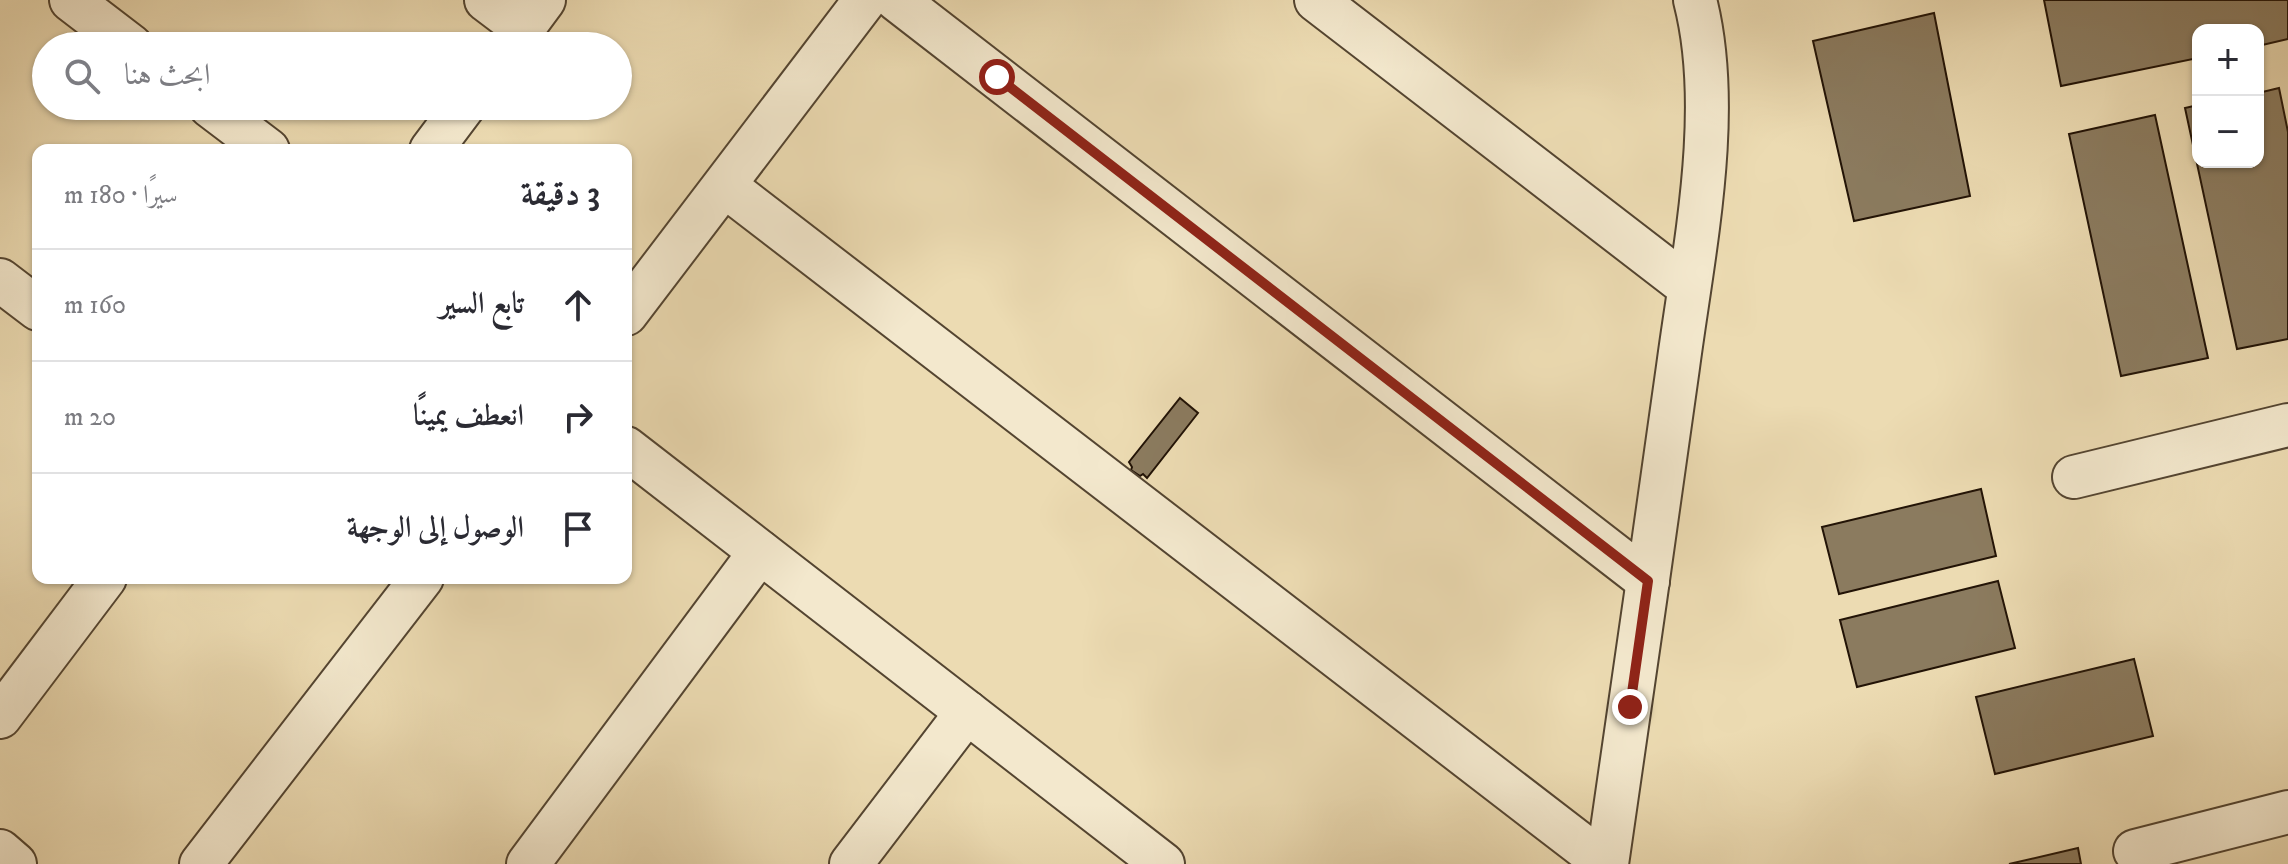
<!DOCTYPE html>
<html lang="ar">
<head>
<meta charset="utf-8">
<style>
  body { margin:0; font-family:"IM FELL DW Pica",Amiri,serif; background:#f2f2f3; color:#2b2b33; direction:rtl }
  .controls { position:absolute; right:24px; top:24px; display:grid; overflow:hidden; border-radius:16px; box-shadow:0 2px 6px #0004 }
  .controls button { width:72px; height:72px; display:grid; place-items:center; padding:0; border:0; border-bottom:2px solid #e1e1e2; background:#fff; color:#2b2b33; font:40px sans-serif }
  .stop { position:absolute; width:24px; height:24px; margin:-18px; border:6px solid #8f2418; border-radius:50%; background:#fff }
  .stop.end { background:#8f2418; border-color:#fff; box-shadow:0 2px 8px #0008 }
  .list { margin:0; padding:0; list-style:none }
  h2 { display:flex; justify-content:space-between; align-items:center; height:104px; margin:0; padding:0 32px; font-size:34px }
  h2 small { font-size:26px; font-weight:400; color:#7c7c81 }
  .list li { display:grid; grid-template-columns:52px 1fr auto; gap:24px; align-items:center; box-sizing:border-box; height:112px; padding:0 32px; border-top:2px solid #e1e1e2 }
  .list b { display:block; font-size:30px; white-space:nowrap }
  .list em { font-size:26px; font-style:normal; color:#7c7c81 }
  .icon { flex:none; width:44px; height:44px; fill:none; stroke:currentColor; stroke-width:2; stroke-linecap:round; stroke-linejoin:round }
  .map { position:relative; flex:none; width:2288px; height:864px; overflow:hidden; direction:ltr }
  .search { position:absolute; background:#fff; box-shadow:0 2px 6px #0004; left:32px; top:32px; width:600px; height:88px; display:flex; align-items:center; gap:20px; box-sizing:border-box; padding:0 28px; border-radius:44px; color:#7c7c81; font-size:30px }
  .panel { position:absolute; background:#fff; box-shadow:0 2px 6px #0004; left:32px; top:144px; width:600px; height:440px; border-radius:16px; direction:rtl }
  .map>svg:first-child { display:block }
  .building { fill:#8b7b5f; stroke:#221306; stroke-width:2 }
  .lines { fill:none; stroke-linecap:round; stroke-linejoin:round }
  .minor-casing { stroke:#544531; stroke-width:46 }
  .minor { stroke:#f3e8cd; stroke-width:42 }
  .route { stroke:#8f2418; stroke-width:10 }
</style>
</head>
<body>
<div class="map">
<svg width="2288" height="864" viewBox="0 0 2288 864">
  <rect width="100%" height="100%" fill="#ecdbb2"/>
  <filter id="stains"><feTurbulence type="fractalNoise" baseFrequency=".0025" numOctaves="4"/><feColorMatrix values="0 0 0 0 .2 0 0 0 0 .09 0 0 0 0 .02 0 0 0 .5 -.17"/></filter>
  <radialGradient id="worn" r=".72"><stop offset=".6" stop-color="#630" stop-opacity="0"/><stop offset="1" stop-color="#630" stop-opacity=".3"/></radialGradient>
  <g class="building">
    <polygon points="2044,0 2288,0 2288,39 2258,46 2258,30 2198,30 2198,58 2061,86"/>
    <polygon points="1934,13 1970,196 1854,221 1813,41"/>
    <polygon points="2279,88 2288,132 2288,339 2237,349 2185,108 2198,105 2198,162 2258,162 2258,93"/>
    <polygon points="2155,115 2208,358 2121,376 2069,134"/>
    <polygon points="1180,398 1198,413 1147,478 1143,474 1140,476 1131,470 1132,467 1129,462"/>
    <polygon points="1981,489 1996,556 1839,594 1822,527"/>
    <polygon points="1998,581 2015,648 1857,687 1840,620"/>
    <polygon points="2134,659 2153,736 1995,774 1976,697"/>
    <polygon points="2078,848 2081,864 2009,864"/>
  </g>
  <g class="lines">
    <defs>
      <g id="minor">
        <polyline points="71,0 131,46"/>
        <polyline points="486,0 523,28"/>
        <polyline points="897,0 1648,581"/>
        <polyline points="1316,0 1689,287"/>
        <polyline points="510,46 544,0"/>
        <polyline points="210,106 268,150"/>
        <polyline points="431,150 464,106"/>
        <polyline points="725,186 1606,864"/>
        <polyline points="0,280 38,309"/>
        <polyline points="626,314 865,0"/>
        <polyline points="626,448 1163,864"/>
        <polyline points="2074,477 2288,425"/>
        <polyline points="0,717 105,578"/>
        <polyline points="0,851 15,864"/>
        <polyline points="2135,851 2288,812"/>
        <polyline points="201,864 422,578"/>
        <polyline points="528,864 760,552"/>
        <polyline points="851,864 967,712"/>
        <path d="M1607,864C1631,698 1655,533 1678,367C1693,253 1724,112 1695,0"/>
      </g>
    </defs>
    <use href="#minor" class="minor-casing"/>
    <use href="#minor" class="minor"/>
  </g>
  <g class="lines">
    <polyline class="route" points="997,77 1648,581 1630,707"/>
  </g>
  <rect width="100%" height="100%" filter="url(#stains)"/>
  <rect width="100%" height="100%" fill="url(#worn)"/>
</svg>
<div class="controls">
<button>+</button>
<button>−</button>
</div>
<div class="stop" style="left:997px;top:77px"></div>
<div class="stop end" style="left:1630px;top:707px"></div>
<div class="search"><svg class="icon" aria-label="search" viewBox="0 0 24 24"><circle cx="10" cy="10" r="6"/><path d="M15 15l6 6"/></svg>ابحث هنا</div>
<section class="panel">
<h2>3 دقيقة<small>سيرًا · 180 m</small></h2>
<ul class="list">
<li><svg class="icon" aria-label="ahead" viewBox="0 0 24 24"><path d="M12 20V5M6 11l6-6 6 6"/></svg><div><b>تابع السير</b></div><em>160 m</em></li>
<li><svg class="icon" aria-label="right" viewBox="0 0 24 24"><path d="M7 20v-9h11M14 6l5 5-5 5"/></svg><div><b>انعطف يمينًا</b></div><em>20 m</em></li>
<li><svg class="icon" aria-label="arrive" viewBox="0 0 24 24"><path d="M6 21V4h12l-3 4 3 4H6"/></svg><div><b>الوصول إلى الوجهة</b></div></li>
</ul>
</section>
</div>
</body>
</html>
